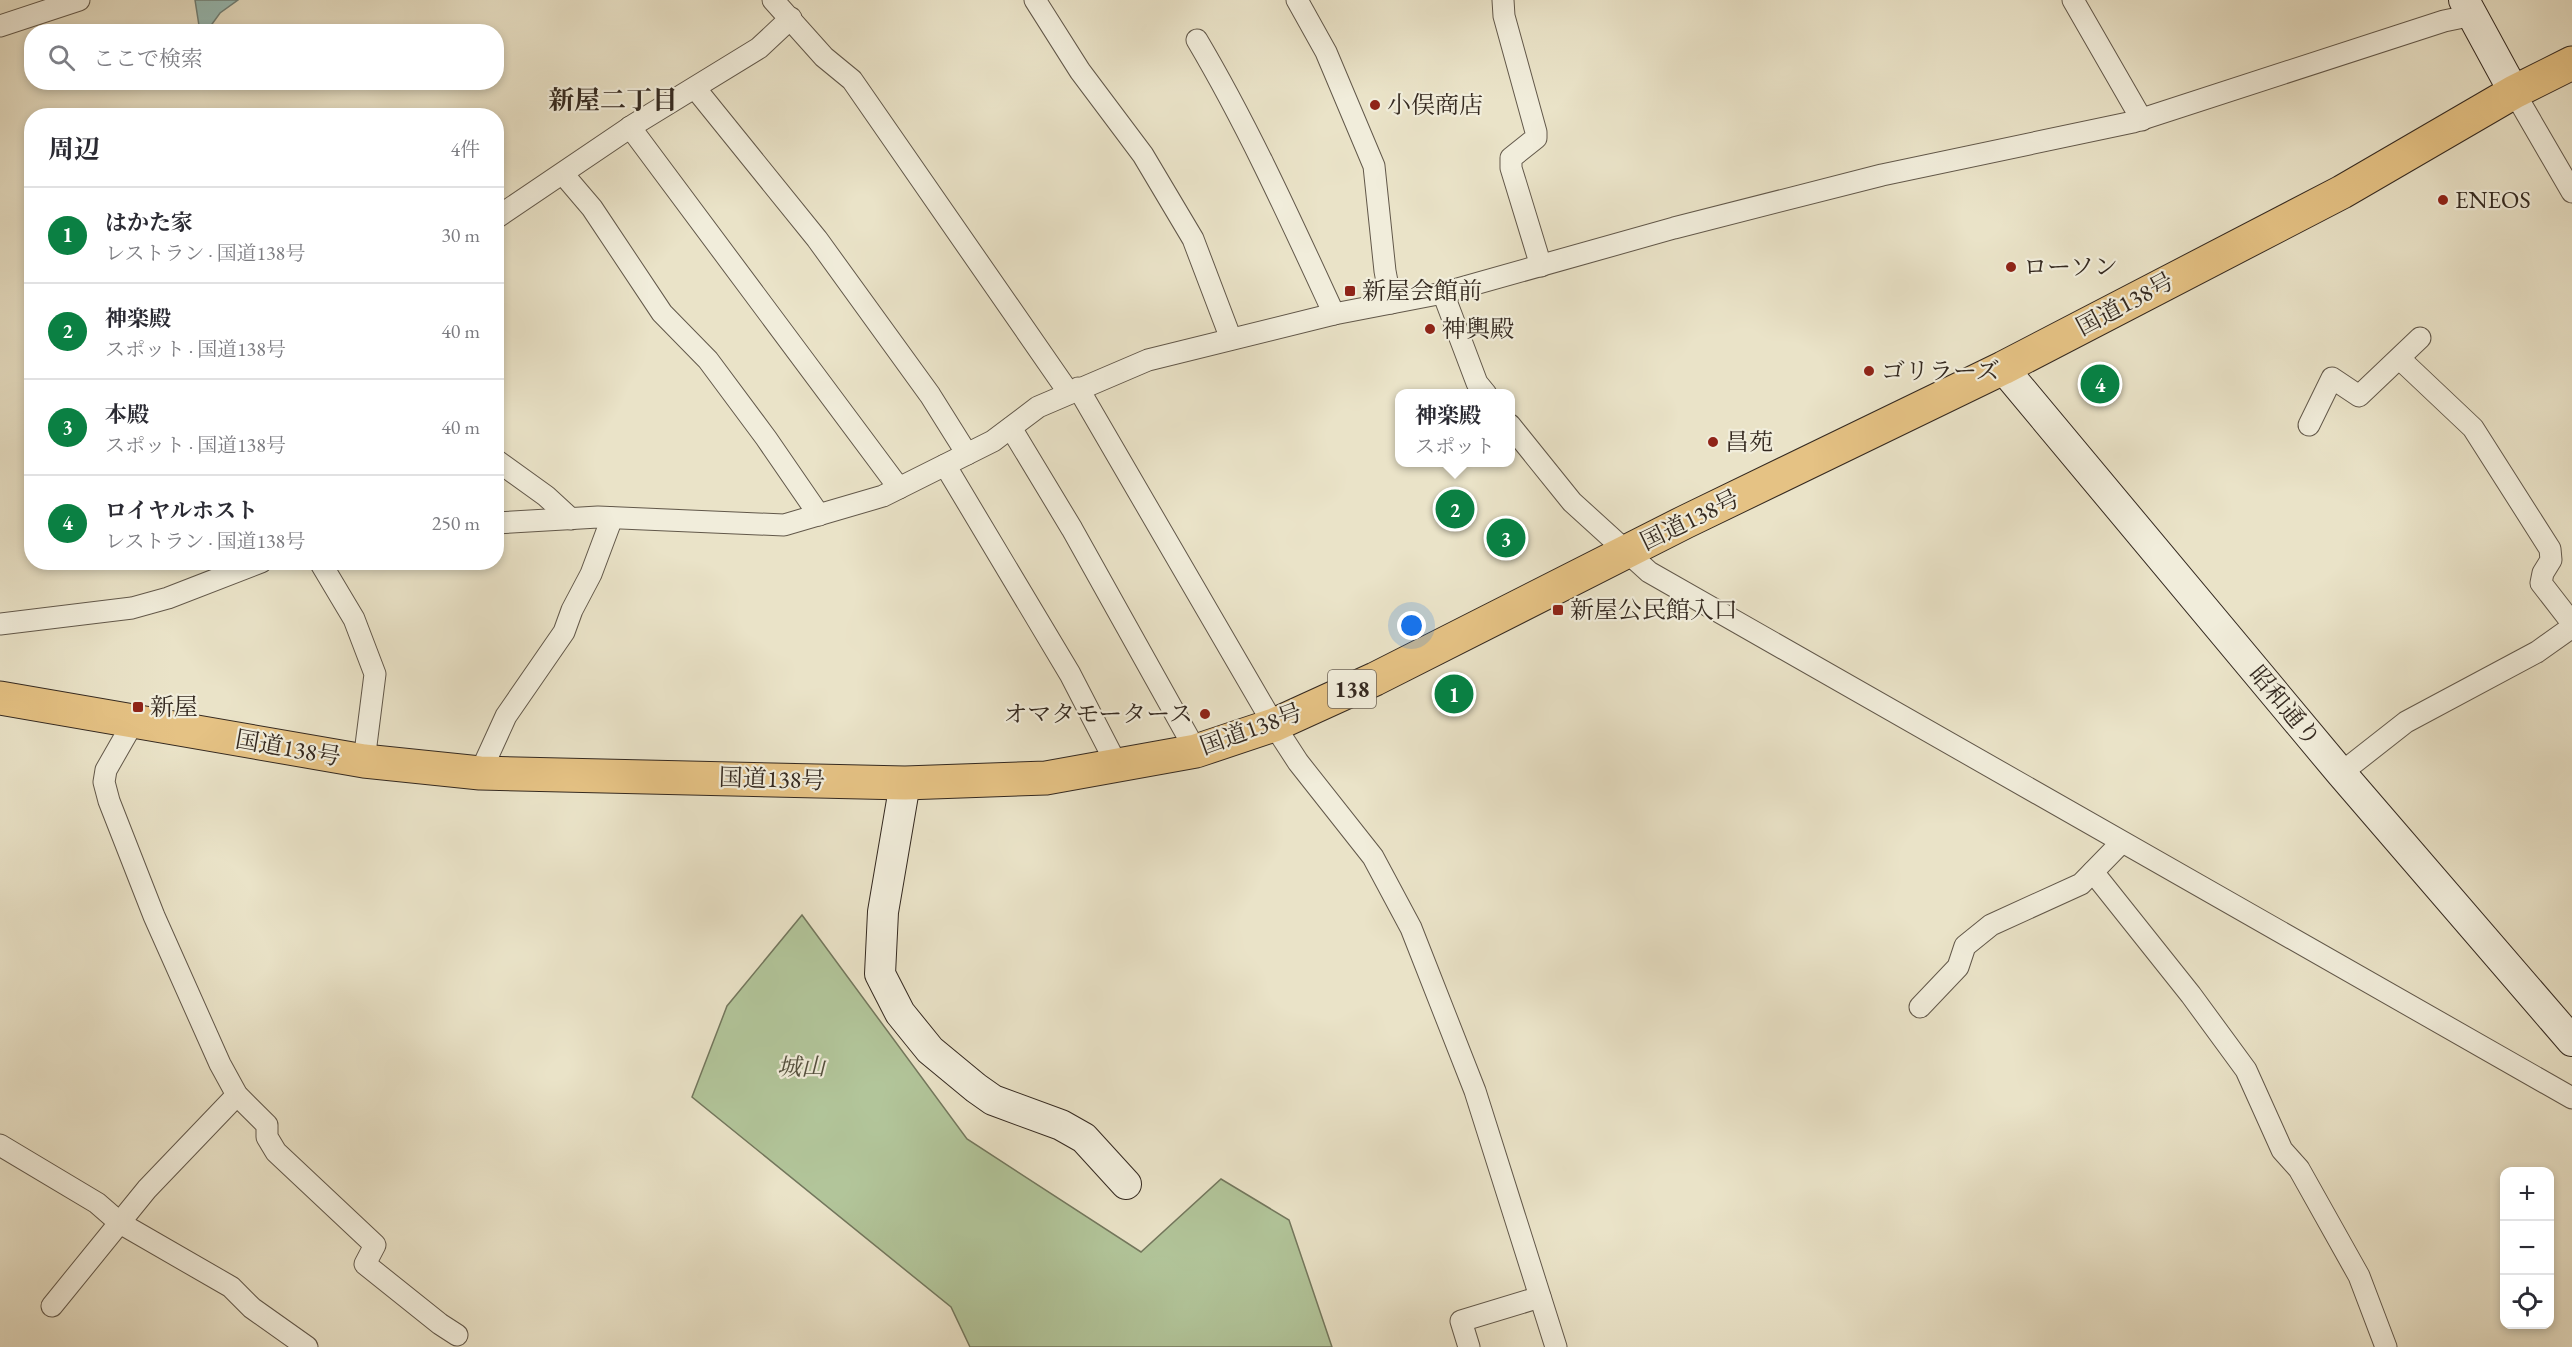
<!DOCTYPE html>
<html lang="ja">
<head>
<meta charset="utf-8">
<style>
  body { margin:0; font-family:"EB Garamond","Noto Serif JP",serif; background:#f7f7f7; color:#2b2b33 }
  .controls { position:absolute; right:18px; bottom:18px; display:grid; overflow:hidden; border-radius:12px; box-shadow:0 3px 9px #0003 }
  .controls button { width:54px; height:54px; display:grid; place-items:center; padding:0; border:0; border-bottom:2px solid #e1e1e2; background:#fff; color:#2b2b33; font:30px sans-serif }
  .you { position:absolute; left:1412px; top:626px; width:21px; height:21px; margin:-15px; border:4px solid #fff; border-radius:50%; background:#1a73e8; box-shadow:0 0 0 9px #1a73e833 }
  .badge { display:grid; place-items:center; width:39px; height:39px; border-radius:50%; background:#0b8043; color:#fff; font-size:20px; font-weight:700 }
  .pin { position:absolute; translate:-50% -50%; border:3px solid #fff; box-shadow:0 2px 6px #0006 }
  .popup { position:absolute; left:1395px; top:389px; width:120px; height:78px; box-sizing:border-box; display:grid; place-content:center; border-radius:12px; background:#fff; filter:drop-shadow(0 2px 4px #0005); font-size:20px; white-space:nowrap; color:#7c7c81 }
  .popup b { font-size:22px; color:#2b2b33 }
  .popup::after { content:''; position:absolute; left:50%; top:100%; margin-left:-12px; border:12px solid transparent; border-top-color:#fff }
  .list { margin:0; padding:0; list-style:none }
  h2 { display:flex; justify-content:space-between; align-items:center; height:78px; margin:0; padding:0 24px; font-size:26px }
  h2 small { font-size:20px; font-weight:400; color:#7c7c81 }
  .list li { display:grid; grid-template-columns:39px 1fr auto; gap:18px; align-items:center; box-sizing:border-box; height:96px; padding:0 24px; border-top:2px solid #e1e1e2 }
  .list b { display:block; font-size:22px; white-space:nowrap }
  .list p { margin:0; font-size:20px; white-space:nowrap; color:#7c7c81 }
  .list em { font-size:20px; font-style:normal; color:#7c7c81 }
  .icon { flex:none; width:33px; height:33px; fill:none; stroke:currentColor; stroke-width:2; stroke-linecap:round; stroke-linejoin:round }
  .map { position:relative; flex:none; width:2572px; height:1347px; overflow:hidden }
  .search { position:absolute; background:#fff; box-shadow:0 3px 9px #0003; left:24px; top:24px; width:480px; height:66px; display:flex; align-items:center; gap:15px; box-sizing:border-box; padding:0 21px; border-radius:24px; color:#7c7c81; font-size:22px }
  .panel { position:absolute; background:#fff; box-shadow:0 3px 9px #0003; left:24px; top:108px; width:480px; height:462px; border-radius:24px }
  .map>svg:first-child { display:block }
  .green { fill:#b2c59a; stroke:#73775d; stroke-width:1.5 }
  .water { fill:#98beb8; stroke:#70827b; stroke-width:1.5 }
  .lines { fill:none; stroke-linecap:round; stroke-linejoin:round }
  .street-casing { stroke:#62584a; stroke-width:23 }
  .secondary-casing { stroke:#342920; stroke-width:32 }
  .highway-casing { stroke:#342920; stroke-width:35 }
  .street { stroke:#f1eddb; stroke-width:21 }
  .secondary { stroke:#f1eddb; stroke-width:30 }
  .highway { stroke:#e5c284; stroke-width:33 }
  .poi-dot { fill:#8f2418; stroke:#f1eddb; stroke-width:2 }
  .labels { text-anchor:middle; stroke-width:4.5; stroke-linejoin:round; paint-order:stroke }
  .shield { fill:#f1eddb; stroke:#6d6458; stroke-width:1.5 }
  .shield-label { font-size:22px; font-weight:bold; fill:#342920 }
  .poi-label { font-size:24px; fill:#342920; stroke:#f1eddb; text-anchor:start }
  .street-label { font-size:24px; fill:#342920; stroke:#f1eddb }
  .park-label { font-size:24px; font-style:italic; fill:#54503e; stroke:#f1eddb }
  .neighbourhood-label { font-size:26px; font-weight:bold; fill:#342920; stroke:#f1eddb }
</style>
</head>
<body>
<div class="map">
<svg width="2572" height="1347" viewBox="0 0 2572 1347">
  <rect width="100%" height="100%" fill="#eae3c8"/>
  <filter id="stains"><feTurbulence type="fractalNoise" baseFrequency=".00333" numOctaves="4"/><feColorMatrix values="0 0 0 0 .2 0 0 0 0 .09 0 0 0 0 .02 0 0 0 .5 -.17"/></filter>
  <radialGradient id="worn" r=".72"><stop offset=".6" stop-color="#630" stop-opacity="0"/><stop offset="1" stop-color="#630" stop-opacity=".3"/></radialGradient>
  <polygon class="green" points="802,915 967,1139 1141,1252 1221,1179 1289,1220 1332,1347 970,1347 951,1307 692,1097 727,1006"/>
  <polygon class="water" points="195,0 238,0 220,13 207,31 200,32"/>
  <g class="lines">
    <defs>
      <g id="street">
        <polyline points="773,0 824,57 852,80 1069,393"/>
        <polyline points="1035,0 1080,71 1143,155 1193,239 1231,339"/>
        <polyline points="1297,0 1326,52 1374,166 1385,271 1391,303"/>
        <polyline points="1503,0 1504,16 1536,132 1536,138 1511,158 1511,168 1541,266"/>
        <polyline points="2073,0 2142,120"/>
        <polyline points="0,26 79,0"/>
        <path d="M1197,40C1249,128 1291,221 1334,314"/>
        <polyline points="695,88 817,239 930,395 967,454"/>
        <polyline points="2514,92 2572,192"/>
        <polyline points="630,127 899,488"/>
        <polyline points="563,174 592,208 662,313 708,360 766,438 819,515"/>
        <polyline points="496,218 635,124 759,48 791,18"/>
        <polyline points="1443,293 1477,383 1486,394"/>
        <polyline points="2400,359 2473,428 2550,549 2551,560 2543,573 2541,583 2572,623"/>
        <polyline points="1078,388 1274,725 1298,762 1373,857 1411,928 1475,1091 1556,1347"/>
        <polyline points="1510,425 1572,502 1649,572 2572,1098"/>
        <polyline points="2309,425 2332,378 2359,396 2420,338"/>
        <polyline points="1011,428 1072,529 1196,751"/>
        <polyline points="496,460 546,496 571,519"/>
        <polyline points="945,465 1070,674 1117,765"/>
        <polyline points="496,523 598,517 784,525 883,496 993,441 1038,407 1148,360 1334,314 1443,293 1674,228 1882,175 2133,122 2444,21 2473,15"/>
        <polyline points="320,562 354,619 375,674 364,761"/>
        <polyline points="0,624 132,608 168,598 261,562"/>
        <polyline points="134,721 106,770 104,782 109,801 154,916 220,1064 237,1095 267,1125 267,1137 276,1152 375,1245 365,1264 440,1324 457,1335"/>
        <polyline points="480,773 506,716 564,632 572,610 591,574 612,518"/>
        <polyline points="2341,773 2406,722 2537,652 2572,627"/>
        <polyline points="2093,872 2191,995 2246,1070 2282,1150 2299,1169 2359,1276 2386,1347"/>
        <polyline points="1920,1007 1958,967 1965,946 1991,925 2081,884 2121,843"/>
        <polyline points="0,1145 97,1203 120,1223 231,1287 252,1308 307,1347"/>
        <polyline points="52,1306 147,1189 237,1095"/>
        <polyline points="1469,1347 1461,1321 1540,1297"/>
      </g>
      <g id="secondary">
        <polyline points="2464,0 2514,92"/>
        <polyline points="2003,368 2341,773 2572,1041"/>
        <polyline points="905,783 883,912 880,974 900,1013 930,1050 976,1088 993,1100 1061,1125 1084,1138 1126,1184"/>
      </g>
      <polyline id="highway" points="0,698 364,761 480,773 905,783 1046,778 1196,751 1274,725 1375,679 1685,522 2003,368 2342,192 2514,92 2572,63"/>
    </defs>
    <use href="#street" class="street-casing"/>
    <use href="#secondary" class="secondary-casing"/>
    <use href="#highway" class="highway-casing"/>
    <use href="#street" class="street"/>
    <use href="#secondary" class="secondary"/>
    <use href="#highway" class="highway"/>
  </g>
  <g class="poi-dot">
    <circle cx="1375" cy="105" r="6"/>
    <circle cx="2443" cy="200" r="6"/>
    <circle cx="2011" cy="267" r="6"/>
    <rect x="1344" y="285" width="12" height="12" rx="3"/>
    <circle cx="1430" cy="329" r="6"/>
    <circle cx="1869" cy="371" r="6"/>
    <circle cx="1713" cy="442" r="6"/>
    <rect x="1552" y="604" width="12" height="12" rx="3"/>
    <rect x="132" y="701" width="12" height="12" rx="3"/>
    <circle cx="1205" cy="714" r="6"/>
  </g>
  <g class="labels">
    <rect class="shield" x="1328" y="670" width="48" height="38" rx="4.5"/>
    <g class="shield-label">
      <text x="1352" y="697">138</text>
    </g>
    <g class="poi-label">
      <text x="1387" y="113">小俣商店</text>
      <text x="2455" y="208">ENEOS</text>
      <text x="2023" y="275">ローソン</text>
      <text x="1362" y="299">新屋会館前</text>
      <text x="1442" y="337">神輿殿</text>
      <text x="1881" y="379">ゴリラーズ</text>
      <text x="1725" y="450">昌苑</text>
      <text x="1570" y="618">新屋公民館入口</text>
      <text x="150" y="715">新屋</text>
      <text x="1193" y="722" text-anchor="end">オマタモータース</text>
    </g>
    <g class="street-label">
      <text transform="translate(2125 304) rotate(-28)" y="8">国道138号</text>
      <text transform="translate(1690 520) rotate(-26)" y="8">国道138号</text>
      <text transform="translate(2285 706) rotate(50)" y="8">昭和通り</text>
      <text transform="translate(1251 729) rotate(-20)" y="8">国道138号</text>
      <text transform="translate(288 748) rotate(10)" y="8">国道138号</text>
      <text transform="translate(772 779) rotate(2)" y="8">国道138号</text>
    </g>
    <g class="park-label">
      <text x="801" y="1075">城山</text>
    </g>
    <g class="neighbourhood-label">
      <text x="613" y="109">新屋二丁目</text>
    </g>
  </g>
  <rect width="100%" height="100%" filter="url(#stains)"/>
  <rect width="100%" height="100%" fill="url(#worn)"/>
</svg>
<div class="controls">
<button>+</button>
<button>−</button>
<button><svg class="icon" aria-label="locate" viewBox="0 0 24 24"><circle cx="12" cy="12" r="6"/><path d="M12 2v4M12 18v4M2 12h4M18 12h4"/></svg></button>
</div>
<div class="you"></div>
<div class="pin badge" style="left:1454px;top:694px">1</div>
<div class="pin badge" style="left:1455px;top:509px">2</div>
<div class="popup"><b>神楽殿</b>スポット</div>
<div class="pin badge" style="left:1506px;top:538px">3</div>
<div class="pin badge" style="left:2100px;top:384px">4</div>
<div class="search"><svg class="icon" aria-label="search" viewBox="0 0 24 24"><circle cx="10" cy="10" r="6"/><path d="M15 15l6 6"/></svg>ここで検索</div>
<section class="panel">
<h2>周辺<small>4件</small></h2>
<ul class="list">
<li><span class="badge">1</span><div><b>はかた家</b><p>レストラン · 国道138号</p></div><em>30 m</em></li>
<li><span class="badge">2</span><div><b>神楽殿</b><p>スポット · 国道138号</p></div><em>40 m</em></li>
<li><span class="badge">3</span><div><b>本殿</b><p>スポット · 国道138号</p></div><em>40 m</em></li>
<li><span class="badge">4</span><div><b>ロイヤルホスト</b><p>レストラン · 国道138号</p></div><em>250 m</em></li>
</ul>
</section>
</div>
</body>
</html>
